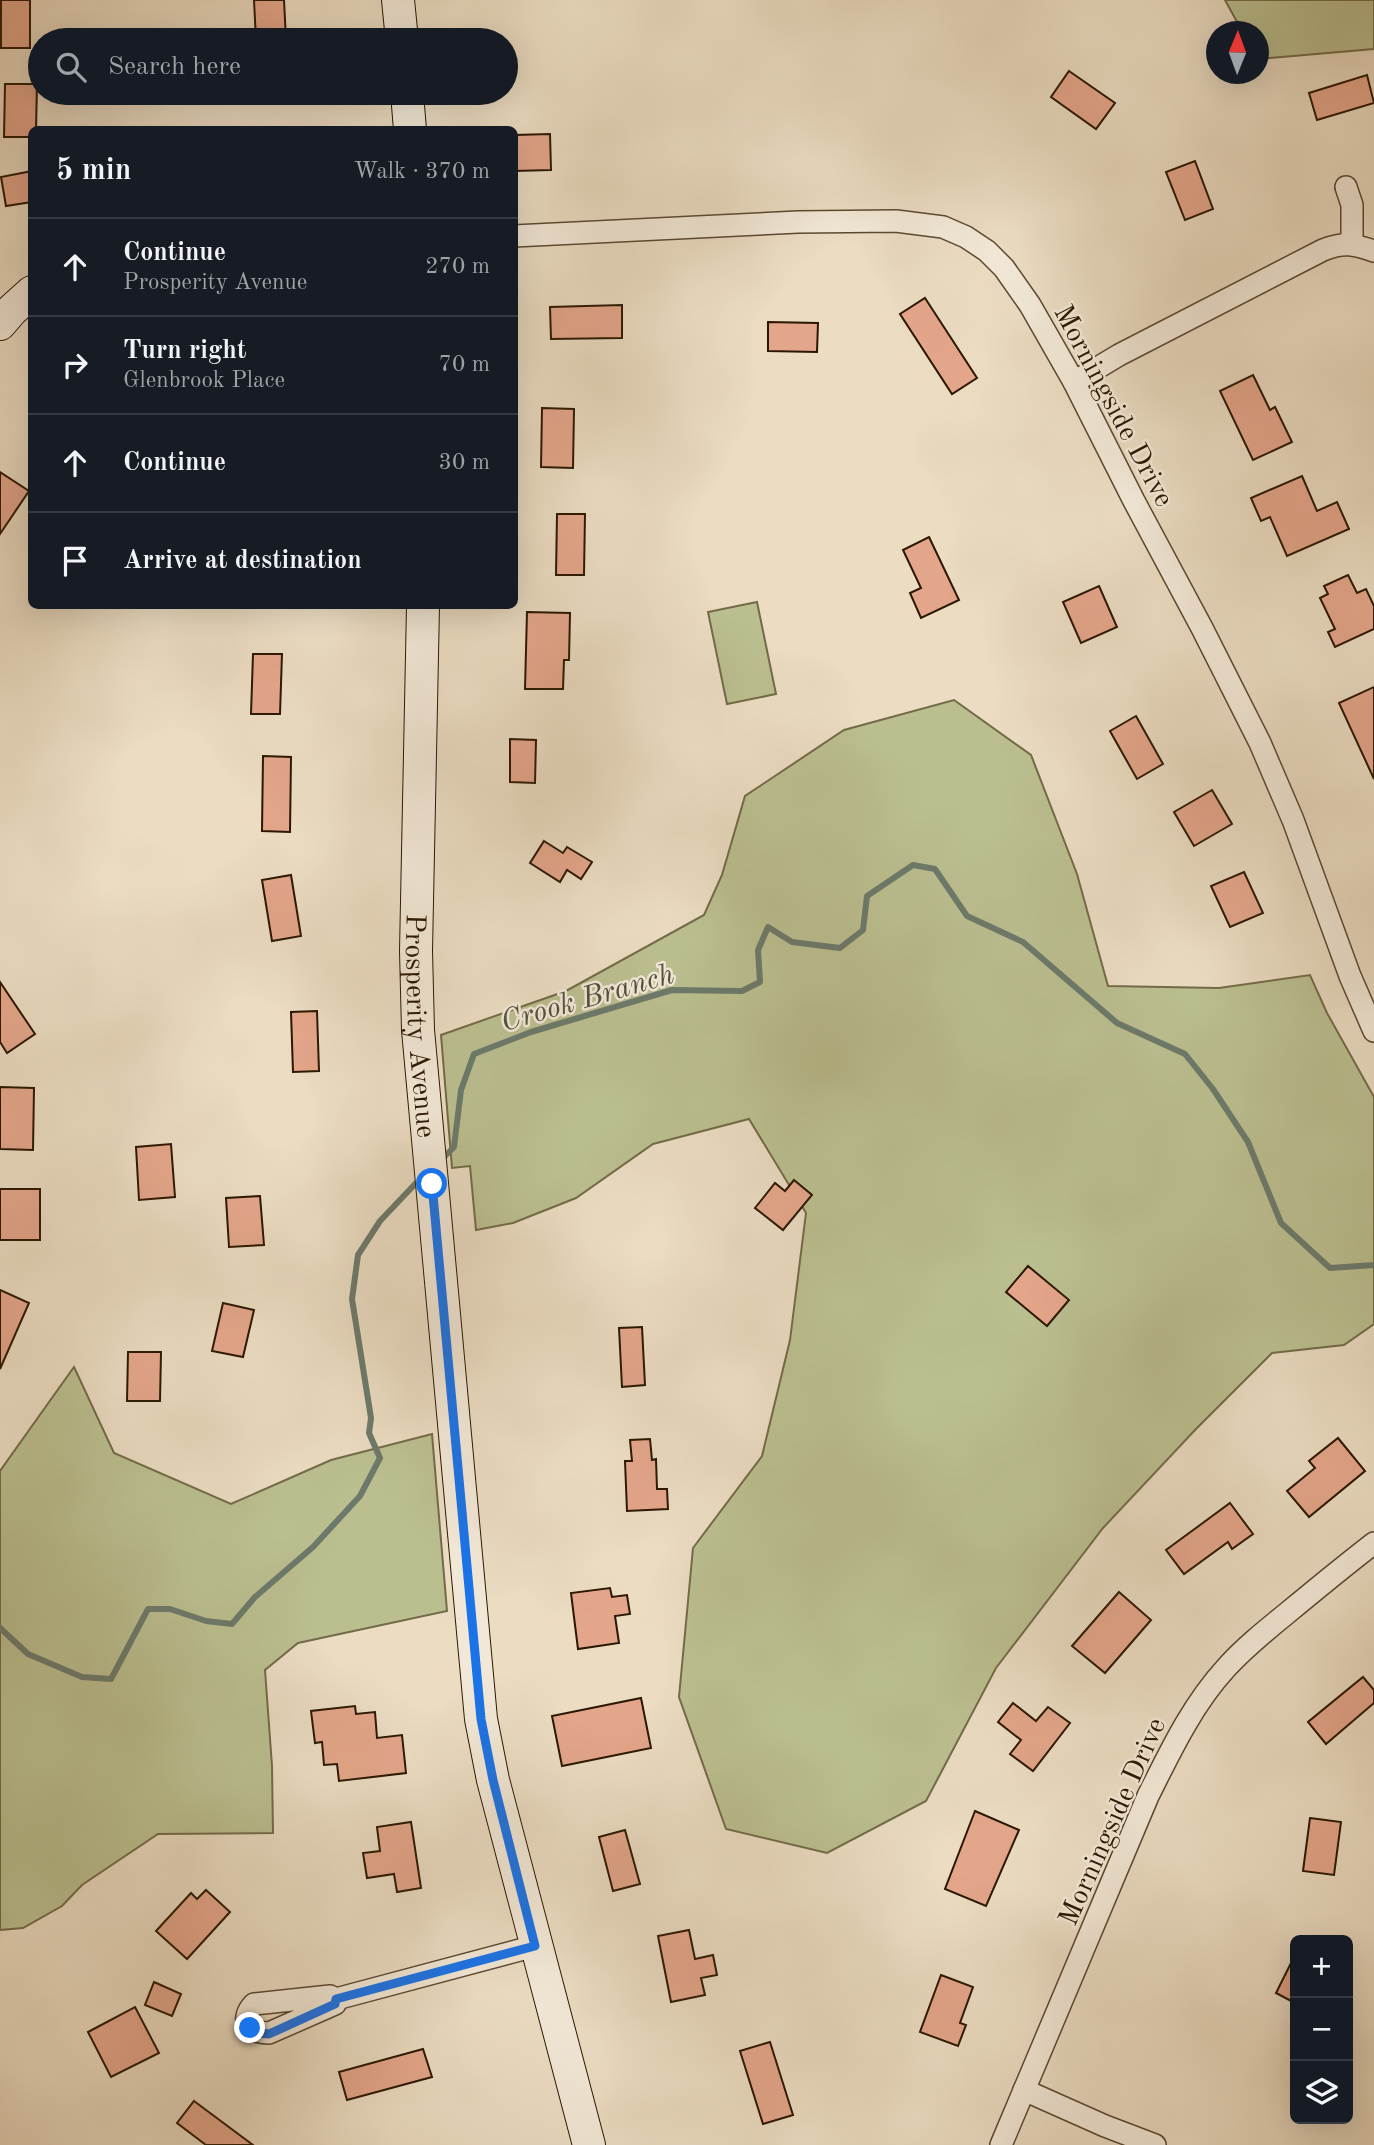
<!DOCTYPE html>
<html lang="en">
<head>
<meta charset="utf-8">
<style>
  body { margin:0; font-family:"Old Standard TT",serif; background:#242831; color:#f1f3f6 }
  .controls { position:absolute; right:21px; bottom:21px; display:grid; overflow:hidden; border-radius:10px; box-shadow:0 7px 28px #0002 }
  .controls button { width:63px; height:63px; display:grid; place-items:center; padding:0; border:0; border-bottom:2px solid #363941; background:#171b24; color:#f1f3f6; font:35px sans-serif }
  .compass { position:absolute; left:1206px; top:21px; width:63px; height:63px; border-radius:50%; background:#171b24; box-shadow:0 7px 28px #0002; rotate:1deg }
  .stop { position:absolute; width:21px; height:21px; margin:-16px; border:5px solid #1a73e8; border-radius:50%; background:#fff }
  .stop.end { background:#1a73e8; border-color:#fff; box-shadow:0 2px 7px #0008 }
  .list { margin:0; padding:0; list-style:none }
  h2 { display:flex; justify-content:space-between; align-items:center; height:91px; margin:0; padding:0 28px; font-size:30px }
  h2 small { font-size:23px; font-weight:400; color:#9ea1a6 }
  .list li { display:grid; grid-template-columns:46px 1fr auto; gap:21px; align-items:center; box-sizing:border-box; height:98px; padding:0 28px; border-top:2px solid #363941 }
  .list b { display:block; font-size:26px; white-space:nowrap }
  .list p { margin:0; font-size:23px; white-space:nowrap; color:#9ea1a6 }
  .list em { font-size:23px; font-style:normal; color:#9ea1a6 }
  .icon { flex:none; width:38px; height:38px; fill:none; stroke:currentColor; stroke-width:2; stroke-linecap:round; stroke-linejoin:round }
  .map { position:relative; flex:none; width:1374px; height:2145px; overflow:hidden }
  .search { position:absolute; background:#171b24; box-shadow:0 7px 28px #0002; left:28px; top:28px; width:490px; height:77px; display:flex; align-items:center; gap:18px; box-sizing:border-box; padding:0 24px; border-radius:38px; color:#9ea1a6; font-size:26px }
  .panel { position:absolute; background:#171b24; box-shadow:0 7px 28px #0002; left:28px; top:126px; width:490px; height:483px; border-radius:10px }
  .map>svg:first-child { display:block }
  .green { fill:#bbbf90; stroke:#736b48; stroke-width:2 }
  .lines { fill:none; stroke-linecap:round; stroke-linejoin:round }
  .stream { stroke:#6c7a6b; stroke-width:6 }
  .building { fill:#e4a68b; stroke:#2b1700; stroke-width:2 }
  .street-casing { stroke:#5b4830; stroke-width:24 }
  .secondary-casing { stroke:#2b1700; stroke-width:34 }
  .street { stroke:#f2e8d7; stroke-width:21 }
  .secondary { stroke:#f2e8d7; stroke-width:32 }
  .route { stroke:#1a73e8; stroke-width:9 }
  .labels { text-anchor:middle; stroke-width:5; stroke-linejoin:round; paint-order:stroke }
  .street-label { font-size:28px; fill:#2b1700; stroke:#f2e8d7 }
  .water-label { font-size:30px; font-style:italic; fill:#51513f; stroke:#f2e8d7 }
</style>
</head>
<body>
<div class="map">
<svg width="1374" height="2145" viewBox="0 0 1374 2145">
  <rect width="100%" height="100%" fill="#ebdcc2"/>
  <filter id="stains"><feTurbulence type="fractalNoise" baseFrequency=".00286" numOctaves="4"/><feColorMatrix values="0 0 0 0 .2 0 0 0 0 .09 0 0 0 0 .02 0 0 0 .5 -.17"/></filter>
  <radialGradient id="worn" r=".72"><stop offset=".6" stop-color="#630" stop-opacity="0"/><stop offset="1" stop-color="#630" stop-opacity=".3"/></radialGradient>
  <g class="green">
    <polygon points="1225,0 1374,0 1374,49 1259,59 1258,32 1242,31"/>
    <polygon points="757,602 776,694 727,704 708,612"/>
    <polygon points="954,700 1031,755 1077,874 1108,986 1219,988 1310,975 1327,1013 1374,1097 1374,1324 1344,1345 1272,1353 1195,1430 1103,1528 996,1668 926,1801 827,1853 726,1829 679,1697 693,1548 762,1456 790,1340 806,1213 749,1119 653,1144 576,1198 513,1223 476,1230 470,1166 452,1168 441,1035 566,991 704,915 722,875 745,796 844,730"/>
    <polygon points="74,1367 114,1453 231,1504 331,1460 432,1434 447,1611 298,1643 265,1670 272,1766 273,1833 158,1834 82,1885 62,1906 23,1928 0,1930 0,1471"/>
  </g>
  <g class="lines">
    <g class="stream">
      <polyline points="445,1156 454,1147 461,1090 474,1054 531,1032 672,990 742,991 760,982 758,950 768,927 792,942 840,948 863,930 867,896 913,865 935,869 967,916 1023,942 1117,1023 1185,1054 1213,1089 1248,1142 1281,1223 1330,1268 1374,1265"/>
      <polyline points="0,1628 28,1654 82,1677 111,1679 148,1609 170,1609 206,1621 232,1624 255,1597 313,1547 360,1496 380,1458 369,1433 371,1418 352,1299 358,1255 380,1221 416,1183"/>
    </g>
  </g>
  <g class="building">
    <rect x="1" y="0" width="29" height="48"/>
    <polygon points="254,0 284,0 286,40 256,40"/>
    <polygon points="1069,71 1115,103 1096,129 1051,97"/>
    <polygon points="1367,75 1374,103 1317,120 1309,93"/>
    <polygon points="5,84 37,84 36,130 32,130 32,137 4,137"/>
    <polygon points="550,134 551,170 514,171 514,135"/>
    <polygon points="1195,161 1213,209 1185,220 1166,172"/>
    <polygon points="32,171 32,202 6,206 1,177"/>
    <polygon points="925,298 977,378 952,394 900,314"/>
    <polygon points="622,305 622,338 551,339 550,307"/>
    <polygon points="768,322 818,323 817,352 768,351"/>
    <polygon points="1253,375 1270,410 1275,407 1292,442 1253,460 1220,391"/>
    <polygon points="542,408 574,409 573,468 541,467"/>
    <polygon points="0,472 29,491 0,534"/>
    <polygon points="1302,476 1317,511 1337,502 1349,529 1287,556 1270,517 1261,521 1251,498"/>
    <polygon points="557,514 585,514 584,575 556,575"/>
    <polygon points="929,537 959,600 921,618 910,593 921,588 903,550"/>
    <polygon points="1348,575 1357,593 1366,589 1374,606 1374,629 1335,647 1328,632 1335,629 1320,598 1328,594 1324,586"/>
    <polygon points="1099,586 1117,627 1081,643 1063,602"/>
    <polygon points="527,612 570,613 569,660 564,660 563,689 525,689"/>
    <polygon points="253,654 282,654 280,714 251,714"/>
    <polygon points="1374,687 1374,779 1339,703"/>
    <polygon points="1136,716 1163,764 1137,779 1110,731"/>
    <polygon points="510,739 536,740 535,783 510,782"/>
    <polygon points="263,756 291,757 290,832 262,831"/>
    <polygon points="1212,790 1232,824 1194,846 1174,812"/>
    <polygon points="544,841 563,853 567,847 592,862 581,879 567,870 560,882 530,863"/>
    <polygon points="1244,872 1263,913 1230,927 1211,886"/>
    <polygon points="291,875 301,936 272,941 262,880"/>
    <polygon points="0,982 35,1034 7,1053 0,1042"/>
    <polygon points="317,1011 319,1071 293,1072 291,1012"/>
    <polygon points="0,1087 34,1088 33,1150 0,1149"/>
    <polygon points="171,1144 175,1197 139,1200 136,1147"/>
    <polygon points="794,1180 812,1195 783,1230 755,1208 775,1183 785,1191"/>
    <rect x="0" y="1189" width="40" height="51"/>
    <polygon points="260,1196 264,1245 229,1247 226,1198"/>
    <polygon points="1028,1266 1069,1300 1047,1326 1006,1292"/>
    <polygon points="0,1290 29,1303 0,1369"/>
    <polygon points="223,1303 254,1310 243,1357 212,1351"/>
    <polygon points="642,1327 645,1385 622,1387 619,1328"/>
    <polygon points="128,1352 161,1352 160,1401 127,1401"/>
    <polygon points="1338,1438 1365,1471 1309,1517 1287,1491 1315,1468 1309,1461"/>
    <polygon points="650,1439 652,1460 656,1459 657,1489 667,1489 668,1509 627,1511 625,1461 632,1461 630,1440"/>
    <polygon points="1230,1503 1253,1534 1232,1549 1228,1542 1184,1574 1166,1550"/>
    <polygon points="610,1588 612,1597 627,1595 630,1614 615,1616 619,1643 578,1649 571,1593"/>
    <polygon points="1119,1592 1151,1620 1105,1673 1072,1646"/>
    <polygon points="1363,1677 1374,1690 1374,1703 1326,1744 1308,1722"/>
    <polygon points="641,1698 651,1748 562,1766 552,1716"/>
    <polygon points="1013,1703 1036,1721 1048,1707 1070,1723 1033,1771 1010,1754 1021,1740 998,1722"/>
    <polygon points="355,1706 356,1714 375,1712 377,1738 402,1735 406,1773 339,1781 337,1764 324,1765 322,1742 315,1743 311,1711"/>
    <polygon points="975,1811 1019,1830 986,1906 945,1889"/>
    <polygon points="1310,1818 1341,1822 1334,1875 1303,1871"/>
    <polygon points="411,1822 421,1888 397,1892 394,1874 367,1878 363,1853 380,1851 377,1827"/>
    <polygon points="625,1830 640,1884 613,1891 599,1837"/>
    <polygon points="206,1890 230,1912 187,1959 156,1931 191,1893 197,1899"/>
    <polygon points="689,1930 695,1959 713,1955 717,1975 701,1978 705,1995 671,2002 658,1936"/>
    <polygon points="1295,1955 1295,2003 1276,1993"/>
    <polygon points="941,1975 973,1987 960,2023 966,2025 958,2046 920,2032"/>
    <polygon points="154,1982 181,1994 172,2016 145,2005"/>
    <polygon points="135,2007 159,2053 111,2077 88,2032"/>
    <polygon points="770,2042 793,2115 763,2124 740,2051"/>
    <polygon points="423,2049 432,2077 347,2100 339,2072"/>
    <polygon points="194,2101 253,2145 206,2145 177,2123"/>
  </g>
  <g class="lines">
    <defs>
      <g id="street">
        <polyline points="1346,187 1352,205 1352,244"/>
        <polyline points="514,236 798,222 896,221 943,227 966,237 987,251 1004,268 1030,305 1074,382 1134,501 1202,628 1260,743 1293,820 1350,976 1374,1031"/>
        <path d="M1074,382L1119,355L1323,250C1344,242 1353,244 1374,251"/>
        <path d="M330,1996L336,1999L335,2004L269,2033C249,2033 239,2020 254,2004Z"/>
        <polyline points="336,1999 535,1946"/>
        <polyline points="1024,2090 1105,2126 1155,2145"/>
        <path d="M1001,2145L1148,1796C1170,1752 1192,1705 1226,1668C1244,1648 1265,1631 1286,1614C1315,1590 1344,1566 1374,1543"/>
      </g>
      <g id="secondary">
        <polyline points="398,0 402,40"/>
        <polyline points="407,93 410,130"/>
        <polyline points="0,324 12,310 32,292"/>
        <path id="s1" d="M423,606L416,951L418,1030L481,1719L493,1780L589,2145"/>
      </g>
    </defs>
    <use href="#street" class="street-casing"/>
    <use href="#secondary" class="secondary-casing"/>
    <use href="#street" class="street"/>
    <use href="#secondary" class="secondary"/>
  </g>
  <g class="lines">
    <polyline class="route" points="250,2028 259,2033 269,2034 335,2004 336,1999 535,1946 493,1780 481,1719 432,1184"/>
  </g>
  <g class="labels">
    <g class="street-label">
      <text transform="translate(1115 405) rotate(62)" y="10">Morningside Drive</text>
      <text dy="10" stroke="none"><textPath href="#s1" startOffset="420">Prosperity Avenue</textPath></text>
      <text transform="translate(1111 1821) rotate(-66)" y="10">Morningside Drive</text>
    </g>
    <g class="water-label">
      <text transform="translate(587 997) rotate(-16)" y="10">Crook Branch</text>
    </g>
  </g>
  <rect width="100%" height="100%" filter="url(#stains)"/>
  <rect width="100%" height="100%" fill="url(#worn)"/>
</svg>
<div class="controls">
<button>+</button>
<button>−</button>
<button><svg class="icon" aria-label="layers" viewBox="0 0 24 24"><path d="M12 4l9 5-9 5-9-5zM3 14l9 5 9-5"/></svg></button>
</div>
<svg class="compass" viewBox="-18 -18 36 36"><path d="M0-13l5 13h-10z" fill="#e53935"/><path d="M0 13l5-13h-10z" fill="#9ea1a6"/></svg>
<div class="stop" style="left:432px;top:1184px"></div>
<div class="stop end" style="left:250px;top:2028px"></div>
<div class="search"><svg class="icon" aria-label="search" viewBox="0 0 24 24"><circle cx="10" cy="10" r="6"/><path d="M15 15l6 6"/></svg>Search here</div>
<section class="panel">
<h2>5 min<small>Walk · 370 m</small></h2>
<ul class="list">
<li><svg class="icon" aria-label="ahead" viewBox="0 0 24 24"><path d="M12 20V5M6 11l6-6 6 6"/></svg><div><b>Continue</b><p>Prosperity Avenue</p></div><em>270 m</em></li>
<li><svg class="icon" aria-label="right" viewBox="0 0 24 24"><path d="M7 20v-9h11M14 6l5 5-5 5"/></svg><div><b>Turn right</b><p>Glenbrook Place</p></div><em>70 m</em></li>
<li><svg class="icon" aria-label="ahead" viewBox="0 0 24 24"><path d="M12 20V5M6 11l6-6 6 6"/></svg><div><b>Continue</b></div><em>30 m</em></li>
<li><svg class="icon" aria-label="arrive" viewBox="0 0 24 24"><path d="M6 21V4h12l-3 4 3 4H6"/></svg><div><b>Arrive at destination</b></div></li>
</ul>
</section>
</div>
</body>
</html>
